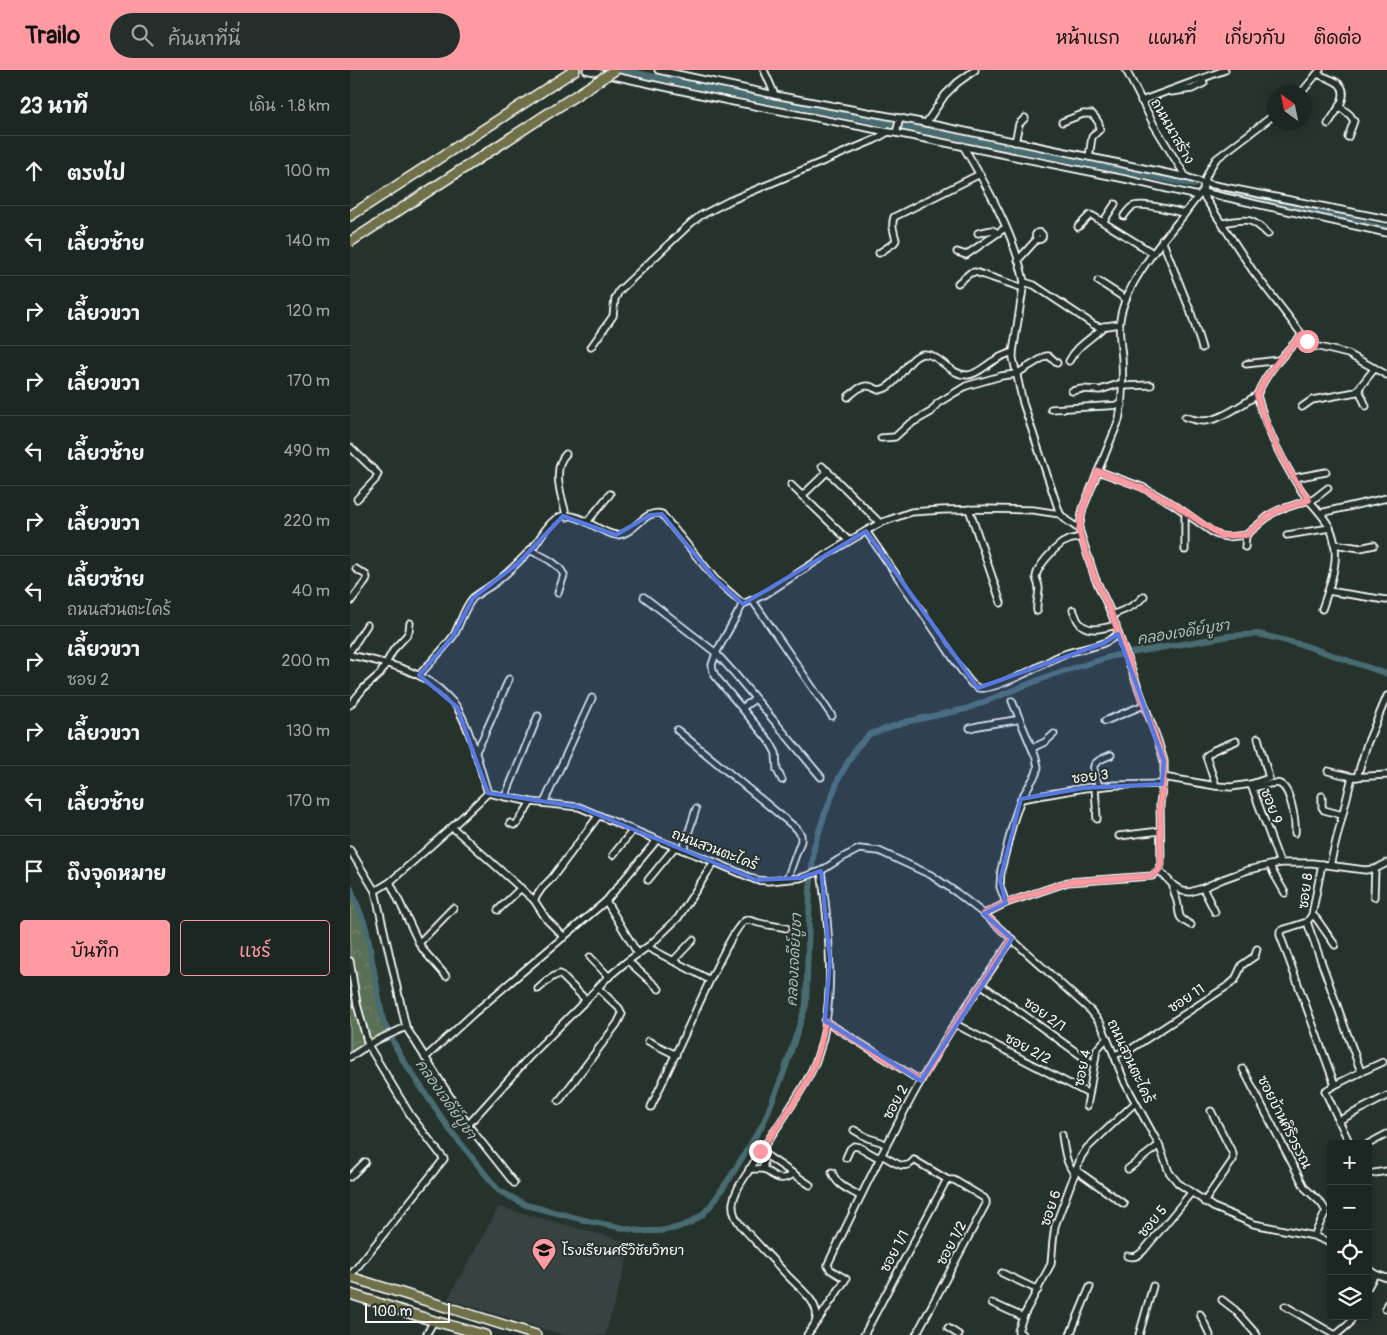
<!DOCTYPE html>
<html lang="th">
<head>
<meta charset="utf-8">
<style>
  body { margin:0; font-family:Pangolin,"Playpen Sans Thai",sans-serif; background:#252e2a; color:#f1f3f6 }
  .controls { position:absolute; right:15px; bottom:15px; display:grid; overflow:hidden; border-radius:5px; box-shadow:0 2px 12px #0003 }
  .controls button { width:45px; height:45px; display:grid; place-items:center; padding:0; border:0; border-bottom:1px solid #3a4340; background:#1c2622; color:#f1f3f6; font:25px sans-serif }
  .compass { position:absolute; left:917px; top:15px; width:45px; height:45px; border-radius:50%; background:#1c2622; box-shadow:0 2px 12px #0003; rotate:327deg }
  .scale { position:absolute; left:15px; bottom:12px; width:85px; box-sizing:border-box; padding-left:5px; border:2px solid #fff; border-top:0; font-size:14px; line-height:18px; white-space:nowrap; color:#fff; -webkit-text-stroke:4px #26332d; paint-order:stroke }
  .stop { position:absolute; width:15px; height:15px; margin:-11px; border:4px solid #ff9aa2; border-radius:50%; background:#fff }
  .stop.end { background:#ff9aa2; border-color:#fff; box-shadow:0 1px 5px #0008 }
  .list { margin:0; padding:0; list-style:none }
  h2 { display:flex; justify-content:space-between; align-items:center; height:65px; margin:0; padding:0 20px; font-size:21px }
  h2 small { font-size:16px; font-weight:400; color:#a0a5a5 }
  .list li { display:grid; grid-template-columns:32px 1fr auto; gap:15px; align-items:center; box-sizing:border-box; height:70px; padding:0 20px; border-top:1px solid #3a4340 }
  .list b { display:block; font-size:19px; white-space:nowrap }
  .list p { margin:0; font-size:16px; white-space:nowrap; color:#a0a5a5 }
  .list em { font-size:16px; font-style:normal; color:#a0a5a5 }
  .actions { display:flex; gap:10px; padding:15px 20px }
  .actions a { flex:1; padding:11px 0; border:1px solid #ff9aa2; border-radius:5px; text-align:center; font-size:18px; color:#ff9aa2 }
  .actions .main { background:#ff9aa2; color:#111 }
  .icon { flex:none; width:28px; height:28px; fill:none; stroke:currentColor; stroke-width:2; stroke-linecap:round; stroke-linejoin:round }
  .map { position:relative; flex:none; width:1037px; height:1265px; overflow:hidden }
  header { display:flex; align-items:center; gap:30px; box-sizing:border-box; height:70px; padding:0 25px; background:#ff9aa2; color:#111 }
  header strong { font-size:24px }
  nav { display:flex; gap:28px; margin-inline-start:auto; font-size:18px }
  .search { width:350px; height:45px; background:#252e2a; display:flex; align-items:center; gap:12px; box-sizing:border-box; padding:0 18px; border-radius:28px; color:#a0a5a5; font-size:19px }
  main { display:flex }
  aside { flex:1; background:#1c2622 }
  .map>svg:first-child { display:block }
  .built { fill:#374343 }
  .park { fill:url(#park-crowns); stroke:#acb8aa }
  .lines { fill:none; stroke-linecap:round; stroke-linejoin:round }
  .canal { stroke:#4a6c71; stroke-width:6 }
  .minor-casing { stroke:#fff; stroke-width:9 }
  .highway-casing { stroke:#fff; stroke-width:12 }
  .minor { stroke:#26332d; stroke-width:5.5 }
  .highway { stroke:#6f704a; stroke-width:9 }
  .highway-bridge-casing { stroke:#fff; stroke-width:12; stroke-linecap:butt }
  .highway-bridge { stroke:#6f704a; stroke-width:9 }
  .route { stroke:#ff9aa2; stroke-width:6 }
  .marked { fill:#567ae2; fill-opacity:0.2; stroke:#567ae2; stroke-width:4; stroke-linejoin:round }
  .labels { text-anchor:middle; stroke-width:4; stroke-linejoin:round; paint-order:stroke }
  .street-label { font-size:14px; fill:#fff; stroke:#26332d }
  .poi-label { font-size:14px; fill:#fff; stroke:#26332d; text-anchor:start }
  .water-label { font-size:15px; font-style:italic; fill:#aebdbf; stroke:#26332d }
</style>
</head>
<body>
<header>
<strong>Trailo</strong>
<div class="search"><svg class="icon" aria-label="search" viewBox="0 0 24 24"><circle cx="10" cy="10" r="6"/><path d="M15 15l6 6"/></svg>ค้นหาที่นี่</div>
<nav><a>หน้าแรก</a><a>แผนที่</a><a>เกี่ยวกับ</a><a>ติดต่อ</a></nav>
</header>
<main>
<aside>
<h2>23 นาที<small>เดิน · 1.8 km</small></h2>
<ul class="list">
<li><svg class="icon" aria-label="ahead" viewBox="0 0 24 24"><path d="M12 20V5M6 11l6-6 6 6"/></svg><div><b>ตรงไป</b></div><em>100 m</em></li>
<li><svg class="icon" aria-label="left" viewBox="0 0 24 24"><path d="M17 20v-9H6M10 6l-5 5 5 5"/></svg><div><b>เลี้ยวซ้าย</b></div><em>140 m</em></li>
<li><svg class="icon" aria-label="right" viewBox="0 0 24 24"><path d="M7 20v-9h11M14 6l5 5-5 5"/></svg><div><b>เลี้ยวขวา</b></div><em>120 m</em></li>
<li><svg class="icon" aria-label="right" viewBox="0 0 24 24"><path d="M7 20v-9h11M14 6l5 5-5 5"/></svg><div><b>เลี้ยวขวา</b></div><em>170 m</em></li>
<li><svg class="icon" aria-label="left" viewBox="0 0 24 24"><path d="M17 20v-9H6M10 6l-5 5 5 5"/></svg><div><b>เลี้ยวซ้าย</b></div><em>490 m</em></li>
<li><svg class="icon" aria-label="right" viewBox="0 0 24 24"><path d="M7 20v-9h11M14 6l5 5-5 5"/></svg><div><b>เลี้ยวขวา</b></div><em>220 m</em></li>
<li><svg class="icon" aria-label="left" viewBox="0 0 24 24"><path d="M17 20v-9H6M10 6l-5 5 5 5"/></svg><div><b>เลี้ยวซ้าย</b><p>ถนนสวนตะไคร้</p></div><em>40 m</em></li>
<li><svg class="icon" aria-label="right" viewBox="0 0 24 24"><path d="M7 20v-9h11M14 6l5 5-5 5"/></svg><div><b>เลี้ยวขวา</b><p>ซอย 2</p></div><em>200 m</em></li>
<li><svg class="icon" aria-label="right" viewBox="0 0 24 24"><path d="M7 20v-9h11M14 6l5 5-5 5"/></svg><div><b>เลี้ยวขวา</b></div><em>130 m</em></li>
<li><svg class="icon" aria-label="left" viewBox="0 0 24 24"><path d="M17 20v-9H6M10 6l-5 5 5 5"/></svg><div><b>เลี้ยวซ้าย</b></div><em>170 m</em></li>
<li><svg class="icon" aria-label="arrive" viewBox="0 0 24 24"><path d="M6 21V4h12l-3 4 3 4H6"/></svg><div><b>ถึงจุดหมาย</b></div></li>
</ul>
<div class="actions"><a class="main">บันทึก</a><a>แชร์</a></div>
</aside>
<div class="map">
<svg width="1037" height="1265" viewBox="0 0 1037 1265">
  <defs>
    <pattern id="park-crowns" width="20" height="18" patternUnits="userSpaceOnUse" patternTransform="scale(1.25)"><rect width="20" height="18" fill="#5a7054"/><path d="M2 6a3 3 0 1 1 6 0M12 15a3 3 0 1 1 6 0" fill="none" stroke="#73856e"/></pattern>
  </defs>
  <rect width="100%" height="100%" fill="#26332d"/>
  <filter id="ink" filterUnits="userSpaceOnUse"><feTurbulence type="fractalNoise" baseFrequency=".02" numOctaves="2"/><feDisplacementMap in="SourceGraphic" scale="10" xChannelSelector="R" yChannelSelector="G"/><feConvolveMatrix kernelMatrix="1 2 1 2 8 2 1 2 1" color-interpolation-filters="sRGB"/></filter>
  <g filter="url(#ink)">
    <polygon class="built" points="149,1137 282,1173 255,1265 214,1265 98,1229"/>
    <polygon class="park" points="0,817 16,857 33,951 39,964 0,986"/>
    <g class="lines">
      <g class="canal">
        <polyline points="272,0 424,32 577,61 844,115"/>
        <polyline points="858,118 930,133 1037,159"/>
        <polyline points="0,817 16,857 33,951 51,987 100,1060 148,1120 176,1135 238,1151 289,1161 309,1161 326,1158 340,1153 352,1145 362,1134 381,1106 413,1054 434,1002 456,935 460,820 464,777 474,746 489,708 506,678 520,664 555,652 616,639 704,604 763,586 879,566 908,564 953,575 1037,604"/>
      </g>
      <defs>
        <g id="minor">
          <polyline points="236,0 379,31 538,62"/>
          <polyline points="308,0 425,25 576,53 836,107 854,113 1037,149"/>
          <polyline points="414,0 425,25"/>
          <polyline points="776,0 804,55 836,107"/>
          <path d="M967,4C974,7 983,9 989,14C1001,25 984,44 978,54"/>
          <polyline points="821,22 842,19 854,13"/>
          <polyline points="952,22 970,0"/>
          <polyline points="791,31 875,0"/>
          <polyline points="989,36 1000,45 1004,51 998,67"/>
          <path d="M924,45L866,89C859,99 852,112 853,125L903,201L957,271L965,276L998,284L1037,305"/>
          <path d="M712,52L733,44H742C746,48 750,53 750,59L742,67L739,87"/>
          <polyline points="576,53 595,25 607,13 625,0"/>
          <polyline points="546,63 550,48"/>
          <polyline points="665,72 669,54 675,48"/>
          <path d="M613,76C637,116 665,166 674,212L663,282V288L673,333L710,444L716,450L729,459"/>
          <path d="M774,146C776,143 779,139 782,137C790,131 824,141 834,143"/>
          <polyline points="753,152 765,134"/>
          <path d="M872,153C896,149 900,146 918,164"/>
          <polyline points="728,157 740,145 743,146 803,183"/>
          <circle cx="689" cy="166" r="3.5"/>
          <polyline points="628,163 642,160 648,163"/>
          <polyline points="812,170 840,240 852,278"/>
          <polyline points="607,182 616,185 655,158"/>
          <path d="M529,183L544,173L546,170C544,161 541,156 544,147L630,104"/>
          <polyline points="668,190 687,169"/>
          <polyline points="748,211 776,229"/>
          <polyline points="674,212 684,215 744,255 750,257 769,254"/>
          <polyline points="608,213 620,203 625,202 673,218"/>
          <path d="M952,265C935,283 916,302 907,325C916,359 932,391 951,420C959,432 972,443 979,456C993,483 981,513 972,539"/>
          <polyline points="241,277 263,246 265,229 269,221 341,153 350,146 379,131 524,70 538,62 546,63 775,109 848,126"/>
          <path d="M719,291C728,274 742,269 754,256"/>
          <polyline points="896,294 929,290"/>
          <polyline points="772,316 801,315"/>
          <polyline points="1009,320 1016,336"/>
          <polyline points="722,321 732,319 750,320 772,313"/>
          <path d="M498,327C505,321 513,313 522,317C526,319 528,321 533,319C549,314 558,286 573,284C589,283 600,306 618,305C628,304 637,294 645,290C651,286 657,284 663,282"/>
          <polyline points="952,337 962,330 1006,322 1025,298"/>
          <polyline points="701,339 772,335"/>
          <path d="M835,347C841,349 847,351 854,351C871,350 893,334 907,325"/>
          <polyline points="531,368 545,367 558,355 581,342 588,333 616,316 651,306 666,304 696,286 699,286 707,293"/>
          <polyline points="0,377 28,404 25,410 7,429"/>
          <path d="M216,384C201,398 212,430 217,447"/>
          <polyline points="472,396 530,453"/>
          <polyline points="748,401 792,417 823,434 865,464 871,466 878,467 896,465 921,444 929,440 959,430"/>
          <polyline points="944,408 976,402"/>
          <polyline points="441,415 499,471"/>
          <polyline points="452,426 478,401"/>
          <polyline points="960,432 978,418"/>
          <polyline points="619,439 651,533"/>
          <polyline points="970,443 1037,428"/>
          <polyline points="237,452 260,424"/>
          <path d="M516,461C539,494 562,528 585,561C597,578 608,598 622,614C624,615 626,617 628,618C643,622 692,595 705,588C725,577 751,580 768,564"/>
          <polyline points="937,465 980,458"/>
          <polyline points="984,474 1010,478 1024,475"/>
          <polyline points="895,477 896,465"/>
          <path d="M180,480C191,486 208,492 214,505L208,523"/>
          <polyline points="835,480 835,443"/>
          <polyline points="978,521 1036,530"/>
          <polyline points="294,527 366,583 384,603 471,707"/>
          <polyline points="403,531 482,646"/>
          <polyline points="0,532 16,511 17,508 16,505 6,499"/>
          <path d="M723,540C725,543 726,548 728,551C736,564 754,558 766,555"/>
          <path d="M687,541C686,533 689,526 689,518C689,514 686,510 686,507C687,496 704,479 712,473C718,470 724,468 731,467"/>
          <path d="M762,545C774,540 786,536 794,526"/>
          <polyline points="0,581 17,555"/>
          <path d="M0,585C35,593 72,599 98,627C101,631 106,634 108,639C122,664 129,695 138,723L181,732L229,737L307,770L362,791L406,810L418,811L450,808L471,801L488,790L509,779L529,781L581,805L607,823L634,844L741,941L751,954L764,985L775,1013L809,1075L819,1102L828,1113L863,1137L904,1154L964,1166L981,1173"/>
          <path d="M69,605C81,592 94,579 104,565C110,554 115,536 123,528C130,522 138,518 145,513C159,502 172,489 184,476C191,467 199,450 212,446C230,442 249,463 266,465C284,466 294,438 312,444L365,509L393,534"/>
          <polyline points="0,635 14,618 30,604 44,579 57,565 59,561 60,553"/>
          <polyline points="392,638 405,629"/>
          <polyline points="755,651 794,635"/>
          <path d="M620,658C638,653 652,653 670,649"/>
          <polyline points="327,660 447,759 451,765 451,771 437,809"/>
          <polyline points="682,678 695,672 704,664"/>
          <polyline points="125,683 133,668 159,609"/>
          <polyline points="978,701 1002,707 1037,705"/>
          <polyline points="813,707 866,716 881,717 901,714 930,793"/>
          <polyline points="1007,707 1017,674 1037,626"/>
          <polyline points="432,710 427,700 426,683 420,672 366,607 363,601 362,595 366,583 393,534 416,524 482,481 530,453 561,442 592,440 636,439 683,440 710,444"/>
          <polyline points="901,714 919,708 908,668"/>
          <polyline points="866,716 856,686 864,680 886,671"/>
          <polyline points="745,717 747,749"/>
          <path d="M749,717C744,696 736,695 761,685"/>
          <path d="M902,718C910,717 923,711 930,714C941,719 946,752 945,763"/>
          <polyline points="138,723 102,757 40,812 25,821 56,957 118,1055 164,1113"/>
          <polyline points="972,726 972,737 974,740 992,745"/>
          <polyline points="155,727 188,646"/>
          <polyline points="671,729 734,718 765,715 812,714"/>
          <polyline points="194,733 242,628"/>
          <polyline points="160,753 164,755 167,754 181,732"/>
          <polyline points="102,757 184,830 197,850 214,867"/>
          <polyline points="769,766 810,761"/>
          <polyline points="0,780 25,821"/>
          <polyline points="333,780 346,739"/>
          <polyline points="263,785 283,760"/>
          <polyline points="972,794 962,845 966,848 985,875"/>
          <polyline points="920,795 924,804 935,823"/>
          <polyline points="980,795 1002,707"/>
          <polyline points="809,800 823,815 832,821 840,822 853,818 873,809 898,800 930,793 962,793 1015,800 1025,799 1037,793"/>
          <polyline points="298,810 325,777"/>
          <polyline points="40,812 69,873 74,881 96,906"/>
          <path d="M823,815C823,821 825,825 827,831C831,846 825,846 841,855"/>
          <polyline points="853,818 865,842"/>
          <polyline points="1024,827 1025,799"/>
          <polyline points="184,830 192,818 202,808 249,745"/>
          <polyline points="656,833 650,817 651,800 664,749 671,729 686,704 688,697 686,688 662,631"/>
          <polyline points="148,840 171,818"/>
          <path d="M634,844L656,833L718,812L802,806L809,800L811,794L810,734L814,704V691L808,671L772,574L762,545L745,508L729,459L733,438L769,350C773,329 773,309 772,288C771,276 768,262 770,250C774,216 811,172 833,146C839,138 845,129 852,122L1037,163"/>
          <polyline points="962,845 957,852 932,860 930,861 930,865 985,1015"/>
          <polyline points="957,852 1011,1002 985,1015 975,1021 1000,1074"/>
          <polyline points="69,873 103,838"/>
          <polyline points="297,877 360,910 301,1037"/>
          <polyline points="288,884 256,831 307,770"/>
          <polyline points="240,887 259,907"/>
          <polyline points="0,891 7,934 18,975 61,1046 94,1089 0,1206"/>
          <polyline points="278,891 309,919"/>
          <polyline points="323,891 343,870"/>
          <path d="M360,910C366,899 387,851 397,850C401,850 405,852 409,853C417,855 427,856 436,858"/>
          <polyline points="632,915 743,994"/>
          <path d="M188,919C194,914 202,905 210,904L236,930"/>
          <polyline points="475,951 571,1011"/>
          <polyline points="605,954 739,1024"/>
          <polyline points="298,971 326,985"/>
          <polyline points="764,985 781,979 879,915 885,910 892,895 905,886 907,879"/>
          <polyline points="0,987 23,972 56,957"/>
          <polyline points="75,988 124,943 256,831"/>
          <polyline points="893,999 955,1118 971,1133 976,1141 964,1166"/>
          <polyline points="1011,1002 1033,992"/>
          <polyline points="209,1031 267,954 272,944 269,938 248,918"/>
          <polyline points="737,1036 747,979 757,968"/>
          <polyline points="988,1051 1037,1026"/>
          <polyline points="118,1055 180,986 236,930 256,909 275,893 300,875 328,848 364,792"/>
          <polyline points="504,1060 518,1068 531,1072 536,1075"/>
          <path d="M712,1065C714,1078 716,1095 725,1104"/>
          <polyline points="1018,1074 1037,1064"/>
          <polyline points="410,1081 460,1115"/>
          <path d="M413,1083L414,1099C426,1108 431,1112 444,1104"/>
          <path d="M531,1085C542,1090 555,1103 564,1090L598,1110H604L634,1128L636,1131V1134L566,1265"/>
          <polyline points="496,1088 500,1079 504,1076 509,1077 529,1088"/>
          <polyline points="399,1099 414,1099"/>
          <polyline points="778,1099 809,1075"/>
          <polyline points="726,1100 774,1134"/>
          <path d="M482,1102C487,1116 498,1119 510,1126"/>
          <polyline points="1018,1104 1037,1101"/>
          <polyline points="0,1107 15,1092"/>
          <polyline points="854,1132 883,1090 883,1084 861,1041"/>
          <path d="M777,1186C785,1188 788,1186 794,1180L841,1123"/>
          <polyline points="1018,1199 1025,1204 1037,1208"/>
          <polyline points="652,1203 688,1220"/>
          <polyline points="1018,1217 1025,1204"/>
          <polyline points="872,1230 885,1240 907,1265"/>
          <polyline points="642,1233 673,1247"/>
          <polyline points="935,1236 985,1265"/>
          <polyline points="1035,1239 1037,1234"/>
          <polyline points="850,1244 860,1265"/>
          <path d="M467,1252L496,1209L481,1200L478,1196V1194C514,1119 550,1045 592,974C614,938 639,904 662,869"/>
          <polyline points="598,1258 609,1265"/>
          <polyline points="76,1265 84,1251"/>
          <path d="M457,1265C463,1257 468,1252 466,1241C463,1227 446,1215 437,1205C422,1189 407,1173 392,1157C386,1149 382,1143 383,1133C385,1120 393,1110 400,1099C418,1068 442,1039 459,1006C489,950 480,862 471,801"/>
          <polyline points="514,1265 595,1113 598,1110"/>
          <polyline points="673,1265 668,1261 673,1247 701,1194 703,1171 705,1156 731,1087 737,1078 785,1033"/>
          <polyline points="720,1265 740,1217"/>
          <polyline points="789,1265 803,1216"/>
          <polyline points="986,1265 999,1254 1003,1246"/>
        </g>
        <g id="highway">
          <polyline points="0,146 225,0"/>
          <polyline points="0,1207 186,1265"/>
          <polyline points="0,1224 84,1251 135,1265"/>
        </g>
      </defs>
      <use href="#minor" class="minor-casing"/>
      <use href="#highway" class="highway-casing"/>
      <use href="#minor" class="minor"/>
      <use href="#highway" class="highway"/>
      <defs>
        <polyline id="highway-bridge" points="0,172 265,0"/>
      </defs>
      <use href="#highway-bridge" class="highway-bridge-casing"/>
      <use href="#highway-bridge" class="highway-bridge"/>
    </g>
  </g>
  <g class="lines" filter="url(#ink)">
    <path class="route" d="M410,1081C429,1053 454,1024 465,992C470,979 473,965 475,951L571,1011L603,957L662,870L634,844L656,833L718,812L802,806L809,800L811,794L810,734L814,704V691L762,545L745,508L731,467L729,460L733,438L748,401L792,418L824,434L871,466L896,465L921,444L929,440L959,430C936,399 917,363 907,325C916,302 935,283 952,265L957,271"/>
  </g>
  <path class="marked" d="M312,444L365,509L393,534L516,461L628,618L754,573L768,564L814,691L812,714L734,718L671,729L650,810L656,833L634,844L662,869L571,1011L475,951L480,890L471,801L450,808L406,810L229,737L138,723L107,637L69,605L103,566L123,528L167,494L213,446L266,465L300,445Z"/>
  <defs>
    <symbol id="school-pin" viewBox="-11 -11 22 30"><path d="M0 17L-7.5 6A9.5 9.5 0 1 1 7.5 6Z" fill="#ff9aa2" stroke="#26332d"/><path d="M0-5L7-2L0 1L-7-2ZM-4 1L0 2.5L4 1V4Q0 6-4 4Z" fill="#111"/></symbol>
  </defs>
  <g fill-rule="evenodd">
    <use href="#school-pin" x="180" y="1166" width="28" height="38"/>
  </g>
  <g class="labels">
    <g class="street-label">
      <text transform="translate(823 61) rotate(60)" y="5">ถนนนาสร้าง</text>
      <text transform="translate(740 706) rotate(-7)" y="5">ซอย 3</text>
      <text transform="translate(922 736) rotate(69)" y="5">ซอย 9</text>
      <text transform="translate(365 779) rotate(21)" y="5">ถนนสวนตะไคร้</text>
      <text transform="translate(955 821) rotate(-82)" y="5">ซอย 8</text>
      <text transform="translate(836 928) rotate(-33)" y="5">ซอย 11</text>
      <text transform="translate(695 944) rotate(35)" y="5">ซอย 2/1</text>
      <text transform="translate(678 978) rotate(28)" y="5">ซอย 2/2</text>
      <text transform="translate(781 991) rotate(65)" y="5">ถนนสวนตะไคร้</text>
      <text transform="translate(732 998) rotate(-78)" y="5">ซอย 4</text>
      <text transform="translate(545 1032) rotate(-61)" y="5">ซอย 2</text>
      <text transform="translate(935 1052) rotate(63)" y="5">ซอยบ้านศิริวรรณ</text>
      <text transform="translate(700 1138) rotate(-71)" y="5">ซอย 6</text>
      <text transform="translate(802 1151) rotate(-50)" y="5">ซอย 5</text>
      <text transform="translate(601 1173) rotate(-62)" y="5">ซอย 1/2</text>
      <text transform="translate(544 1181) rotate(-62)" y="5">ซอย 1/1</text>
    </g>
    <g class="poi-label">
      <text x="212" y="1185">โรงเรียนศรีวิชัยวิทยา</text>
    </g>
    <g class="water-label">
      <text transform="translate(833 562) rotate(-9)" y="5">คลองเจดีย์บูชา</text>
      <text transform="translate(444 890) rotate(-87)" y="5">คลองเจดีย์บูชา</text>
      <text transform="translate(96 1029) rotate(55)" y="5">คลองเจดีย์บูชา</text>
    </g>
  </g>
</svg>
<div class="controls">
<button>+</button>
<button>−</button>
<button><svg class="icon" aria-label="locate" viewBox="0 0 24 24"><circle cx="12" cy="12" r="6"/><path d="M12 2v4M12 18v4M2 12h4M18 12h4"/></svg></button>
<button><svg class="icon" aria-label="layers" viewBox="0 0 24 24"><path d="M12 4l9 5-9 5-9-5zM3 14l9 5 9-5"/></svg></button>
</div>
<svg class="compass" viewBox="-18 -18 36 36"><path d="M0-13l5 13h-10z" fill="#e53935"/><path d="M0 13l5-13h-10z" fill="#a0a5a5"/></svg>
<div class="scale">100 m</div>
<div class="stop" style="left:957px;top:271px"></div>
<div class="stop end" style="left:410px;top:1081px"></div>
</div>
</main>
</body>
</html>
